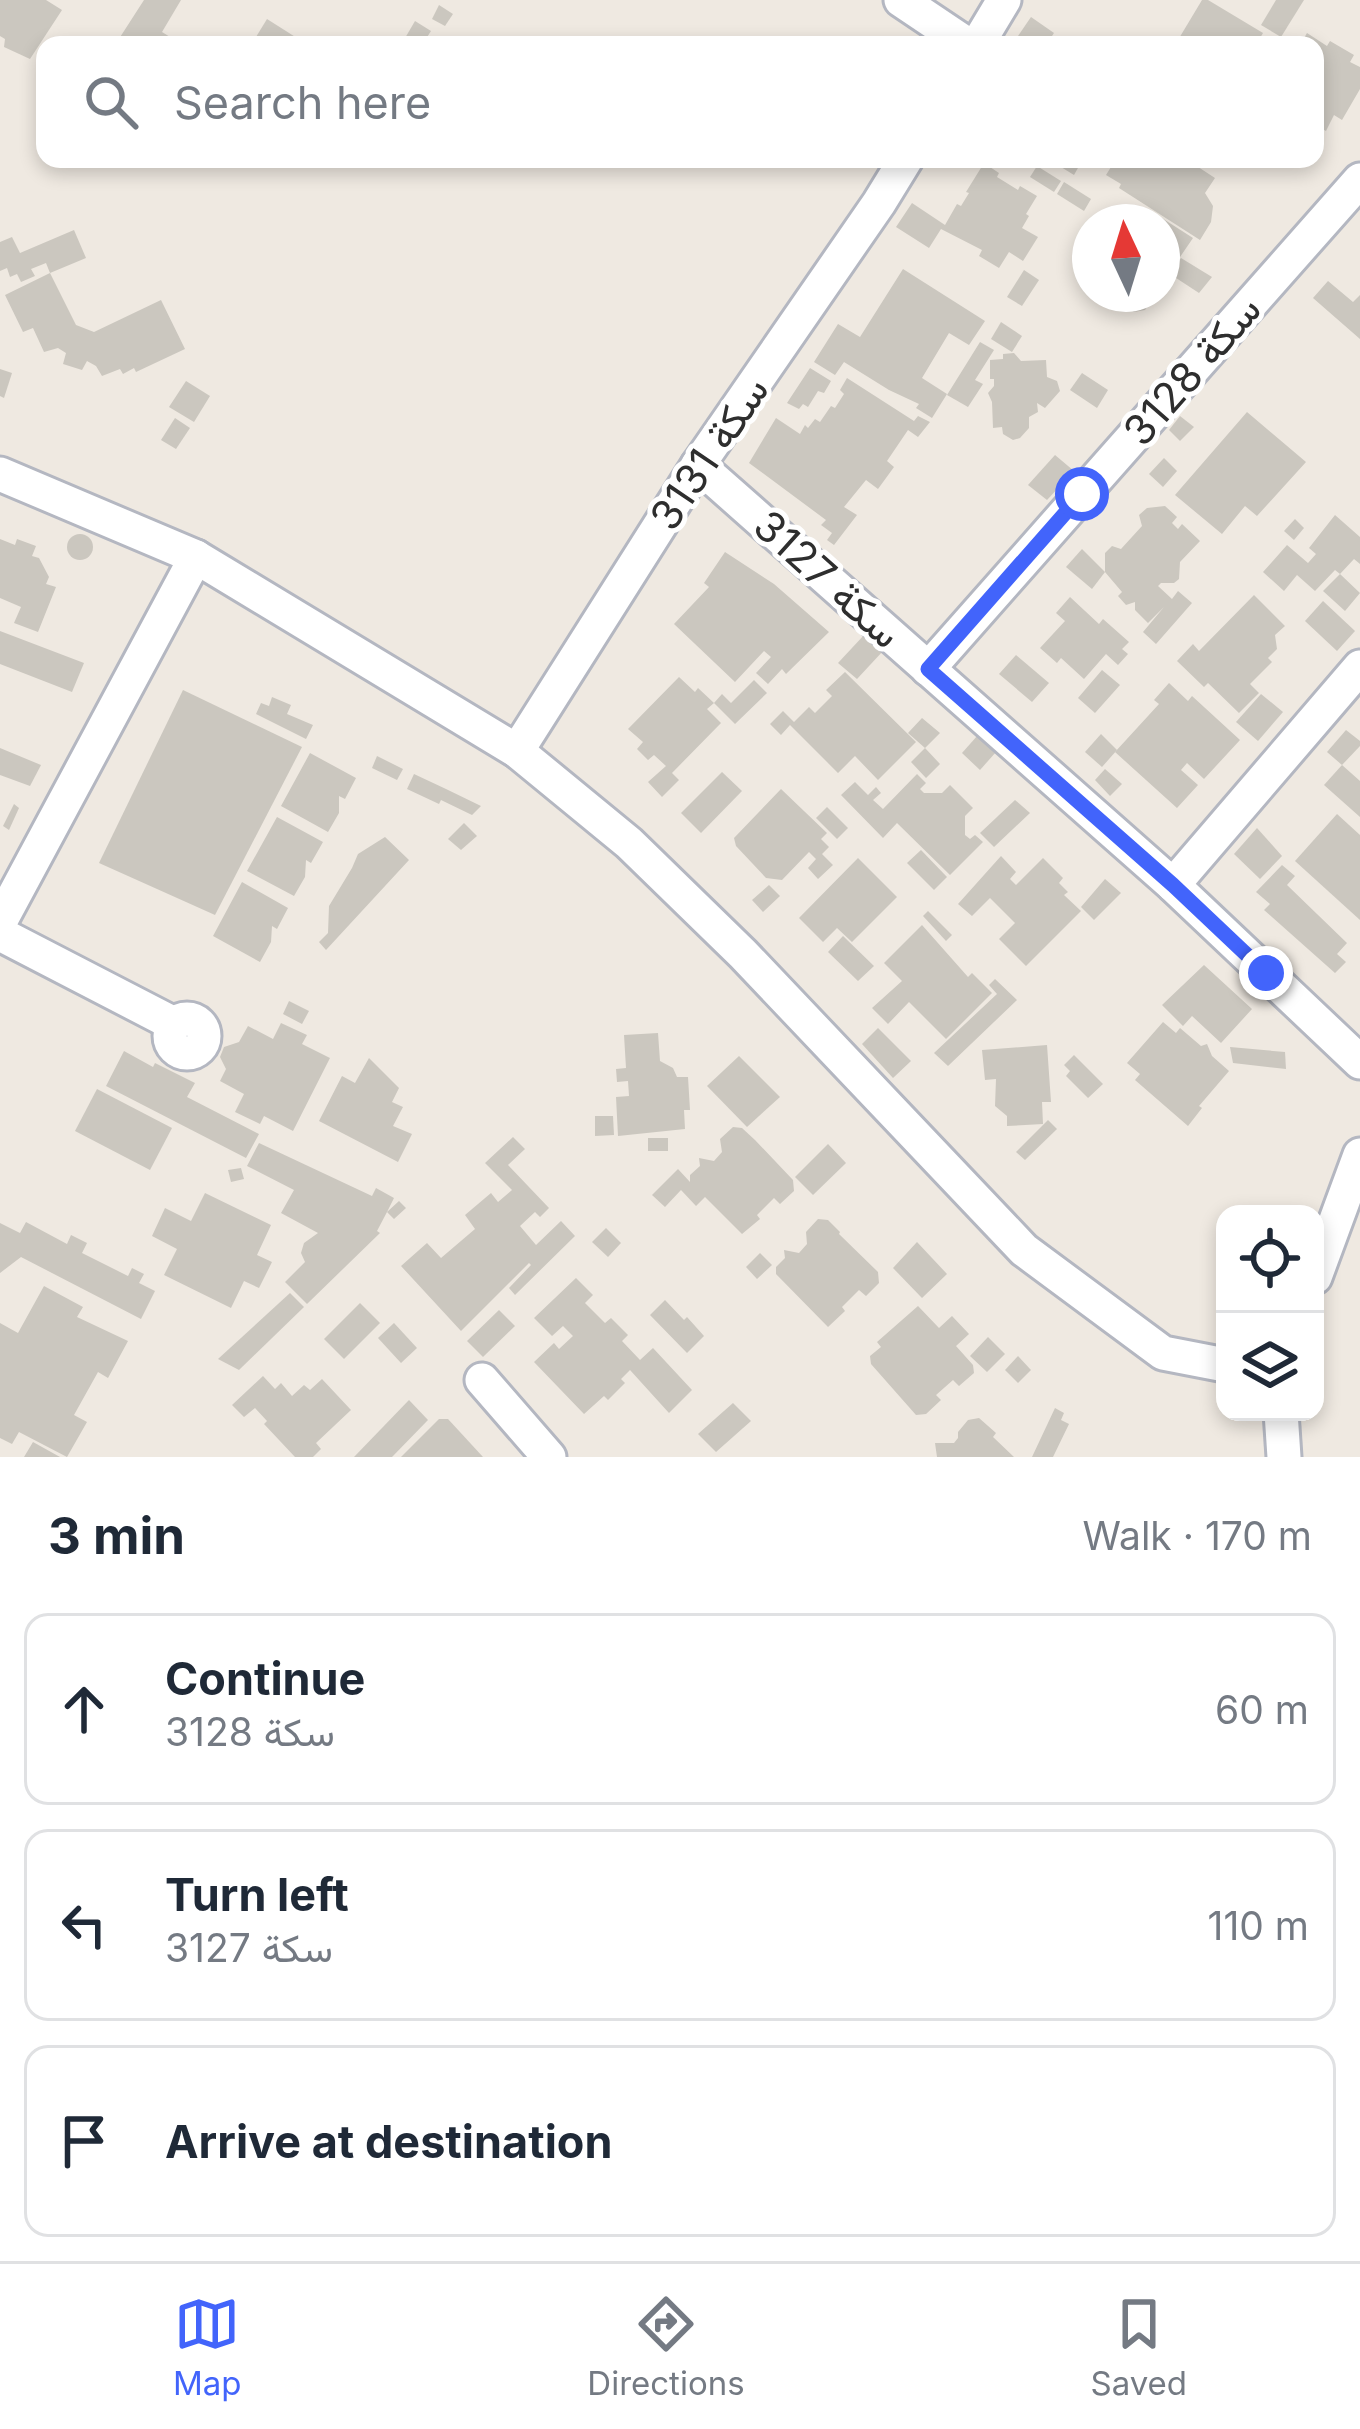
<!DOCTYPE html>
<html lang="en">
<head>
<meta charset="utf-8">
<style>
  body { margin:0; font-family:Inter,Vazirmatn,sans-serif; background:#f6f6f7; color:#1f2937 }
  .controls { position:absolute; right:36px; bottom:36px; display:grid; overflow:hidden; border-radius:24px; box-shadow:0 6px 18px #0003 }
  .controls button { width:108px; height:108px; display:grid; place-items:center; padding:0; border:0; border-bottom:3px solid #e0e1e3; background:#fff; color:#1f2937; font:60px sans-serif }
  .compass { position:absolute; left:1072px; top:204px; width:108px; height:108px; border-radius:50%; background:#fff; box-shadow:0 6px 18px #0003; rotate:356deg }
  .stop { position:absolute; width:36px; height:36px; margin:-27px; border:9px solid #4264fb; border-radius:50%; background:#fff }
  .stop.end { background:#4264fb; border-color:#fff; box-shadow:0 3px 12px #0008 }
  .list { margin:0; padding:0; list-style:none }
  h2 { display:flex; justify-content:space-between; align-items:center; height:156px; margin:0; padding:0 48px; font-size:51px }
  h2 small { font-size:39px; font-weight:400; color:#747a83 }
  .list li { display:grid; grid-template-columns:78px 1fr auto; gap:36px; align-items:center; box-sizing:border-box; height:192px; margin:0 24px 24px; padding:0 24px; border:3px solid #e0e1e3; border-radius:24px }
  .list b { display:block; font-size:45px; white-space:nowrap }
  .list p { margin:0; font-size:39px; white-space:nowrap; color:#747a83 }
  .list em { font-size:39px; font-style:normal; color:#747a83 }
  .icon { flex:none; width:66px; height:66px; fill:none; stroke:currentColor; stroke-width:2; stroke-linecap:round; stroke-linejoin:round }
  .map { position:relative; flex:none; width:1360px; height:1457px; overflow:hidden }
  .search { position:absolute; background:#fff; box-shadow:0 6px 18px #0003; left:36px; right:36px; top:36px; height:132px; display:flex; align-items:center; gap:30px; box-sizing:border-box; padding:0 42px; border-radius:24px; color:#747a83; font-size:45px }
  .sheet { height:804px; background:#fff }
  nav { display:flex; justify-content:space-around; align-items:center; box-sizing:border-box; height:168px; border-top:3px solid #e0e1e3; background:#fff; font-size:33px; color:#747a83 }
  nav a { display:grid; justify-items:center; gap:6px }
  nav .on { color:#4264fb }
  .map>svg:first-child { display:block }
  .building { fill:#cbc7bf }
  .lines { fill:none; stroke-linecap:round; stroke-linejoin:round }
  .minor-casing { stroke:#b4b7c1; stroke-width:39 }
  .minor { stroke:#fff; stroke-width:33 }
  .route { stroke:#4264fb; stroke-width:15 }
  .labels { text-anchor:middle; stroke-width:10; stroke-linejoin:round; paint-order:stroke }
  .street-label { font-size:42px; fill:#2e2e2e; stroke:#fff }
</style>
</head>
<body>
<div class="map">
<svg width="1360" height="1457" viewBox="0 0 1360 1457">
  <rect width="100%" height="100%" fill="#efe9e1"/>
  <g class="building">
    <polygon points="0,0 46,0 62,10 30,59 4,47 5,39 0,36"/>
    <polygon points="144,0 181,0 162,32 183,45 115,45"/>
    <polygon points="1202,0 1208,0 1263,33 1256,45 1175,45"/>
    <polygon points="1276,0 1304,0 1281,37 1261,25"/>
    <polygon points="439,5 453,14 445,26 432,19"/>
    <polygon points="1031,17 1054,33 1046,45 1031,45 1018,36"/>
    <polygon points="267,19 308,45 251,45"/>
    <polygon points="415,21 431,31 422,45 401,45"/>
    <polygon points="1307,33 1327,46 1330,41 1354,55 1350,62 1360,67 1360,89 1342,120 1334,115 1326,131 1315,125 1315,45 1300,45"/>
    <polygon points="1048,159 1083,159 1074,175"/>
    <polygon points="1116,159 1194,159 1192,163 1215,178 1205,193 1213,206 1211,222 1200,240 1119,188 1121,184 1106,175"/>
    <polygon points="984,163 999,173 997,177 1018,190 1020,186 1037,196 1026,214 1029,216 1022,228 1038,237 1023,261 1009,252 999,268 979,256 982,250 941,229 929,248 896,227 912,203 945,225 957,204 961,206 969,193 966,192"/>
    <polygon points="1037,166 1061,181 1054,192 1030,177"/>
    <polygon points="1064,182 1091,199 1084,211 1057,194"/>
    <polygon points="1154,213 1193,238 1180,257 1162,245 1162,222 1149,222"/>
    <polygon points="74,230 86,258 50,273 46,263 31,269 35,276 21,282 17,274 10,277 7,268 0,271 0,242 12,237 20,253"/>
    <polygon points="1090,248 1090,275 1078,267"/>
    <polygon points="1181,258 1212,277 1199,293 1170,274"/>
    <polygon points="903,269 985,321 969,345 949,333 922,378 947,394 932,418 916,408 919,404 889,390 844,362 835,375 814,362 838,324 860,337"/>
    <polygon points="1024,270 1039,280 1022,306 1007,297"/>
    <polygon points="50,273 76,325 94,332 161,300 185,349 136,372 134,368 123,374 120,369 102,376 96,366 87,361 82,370 63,364 66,353 58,348 44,352 33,328 23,332 5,295"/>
    <polygon points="1328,281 1353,302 1360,295 1360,339 1313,298"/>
    <polygon points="1108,294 1147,294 1145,297 1151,301 1145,310 1134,312"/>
    <polygon points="1001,322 1022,336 1012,352 991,339"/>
    <polygon points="980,342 994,350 975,380 983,384 968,407 947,395"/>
    <polygon points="1014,353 1021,361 1046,360 1047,377 1057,381 1060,391 1045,408 1037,403 1038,412 1029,417 1029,428 1020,438 1013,440 1003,434 1002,427 993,428 992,402 988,393 994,386 994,379 990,379 990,360 1003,359 1003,354"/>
    <polygon points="810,368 831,381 824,393 818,391 808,407 803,404 799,409 787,403"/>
    <polygon points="0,369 12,373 4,398 0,396"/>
    <polygon points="1082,373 1108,390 1097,408 1070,390"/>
    <polygon points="847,378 914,421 918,416 930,422 918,437 908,430 887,461 894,467 878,489 866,480 844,507 857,515 834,545 827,540 832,533 821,525 826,520 749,463 776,418 800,434 805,425 808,428 815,419 820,422 831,406 835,408 844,394 840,390"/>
    <polygon points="186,381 210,396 194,422 169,407"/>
    <polygon points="1247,412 1306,462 1257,516 1245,506 1222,534 1175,495"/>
    <polygon points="1180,416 1194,427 1180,441 1169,430"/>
    <polygon points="175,418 190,428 176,449 161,440"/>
    <polygon points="1055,455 1074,471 1047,500 1028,485"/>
    <polygon points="1164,458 1177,471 1163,487 1149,474"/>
    <polygon points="1165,506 1177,517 1172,523 1178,529 1182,524 1200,541 1180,562 1179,579 1174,583 1161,583 1158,586 1172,599 1178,591 1192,603 1156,644 1143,632 1164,607 1148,623 1135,610 1135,602 1126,605 1118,596 1122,592 1105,572 1105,553 1112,546 1121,549 1142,526 1139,515 1147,508"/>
    <polygon points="1335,515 1360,537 1360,564 1354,559 1340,574 1360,593 1345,611 1323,591 1340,574 1335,570 1315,591 1297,575 1284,591 1263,572 1287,545 1308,563 1316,554 1309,548"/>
    <polygon points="1295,519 1304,528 1294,540 1284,531"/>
    <circle cx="80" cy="547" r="13"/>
    <polygon points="0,539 15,545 17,539 36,546 32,556 39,558 49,577 46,584 56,587 38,632 14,623 21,607 0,598"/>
    <polygon points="1082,549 1105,572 1092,589 1066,567"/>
    <polygon points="725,552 774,584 829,632 786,674 782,669 768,684 756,673 771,657 764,651 735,682 674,624 709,587 704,583"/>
    <polygon points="1254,595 1285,626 1275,635 1277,649 1268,658 1272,662 1250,684 1259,693 1239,713 1208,683 1204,687 1177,661 1193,644 1199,651"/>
    <polygon points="1070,597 1099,624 1103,619 1129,642 1122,649 1128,654 1118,665 1106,654 1084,679 1061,658 1057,663 1040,648 1065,621 1056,613"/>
    <polygon points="1323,601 1355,631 1337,651 1305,621"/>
    <polygon points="0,631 84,663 72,692 0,664"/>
    <polygon points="865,634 883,651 857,679 838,663"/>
    <polygon points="1016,655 1049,683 1032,702 999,674"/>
    <polygon points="1102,670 1120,685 1095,713 1078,698"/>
    <polygon points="845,672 916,742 878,780 855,756 838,773 790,725 781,735 770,724 783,711 794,722 809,707 815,713 832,696 826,690"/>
    <polygon points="679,677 695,692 698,688 714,703 707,709 721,723 672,773 679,780 662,797 648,782 666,766 654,755 648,760 637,749 643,742 628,729"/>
    <polygon points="754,680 767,693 735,724 714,703 722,694 731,703"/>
    <polygon points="1169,683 1188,701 1192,696 1240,740 1204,779 1187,763 1181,770 1198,785 1177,808 1115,752 1159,704 1154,700"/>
    <polygon points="183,690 302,747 215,915 99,863"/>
    <polygon points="1261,694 1283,712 1258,741 1236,722"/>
    <polygon points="272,697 291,705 287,714 313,725 306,739 256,714 261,703 269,706"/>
    <polygon points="922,718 940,733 925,748 940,764 926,778 911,762 925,748 908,733"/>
    <polygon points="1346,730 1360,741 1360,746 1342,765 1327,752"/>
    <polygon points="1101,734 1117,750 1102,767 1085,752"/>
    <polygon points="978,735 996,752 980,770 962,753"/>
    <polygon points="0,748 41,765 30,786 0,775"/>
    <polygon points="310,753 356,778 345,799 339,796 339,813 328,832 281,806"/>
    <polygon points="377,756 403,769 397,780 372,768"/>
    <polygon points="1342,765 1360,781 1360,817 1324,785"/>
    <polygon points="1105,769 1122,784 1110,796 1095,780"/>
    <polygon points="722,772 742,791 701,833 681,813"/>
    <polygon points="414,774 446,789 481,806 472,815 441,800 439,804 407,789"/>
    <polygon points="917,774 926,783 920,789 924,793 942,793 950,785 973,808 965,816 965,835 970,839 975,835 983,842 950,875 897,823 883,838 841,795 855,782 868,795 876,787 881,793 873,800 883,809"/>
    <polygon points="781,789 827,833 821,839 829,847 822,854 833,865 818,879 808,868 816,859 809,852 782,880 766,878 736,846 734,838"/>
    <polygon points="1015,800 1030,813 994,847 980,833"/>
    <polygon points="14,804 19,808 9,830 3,826"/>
    <polygon points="827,807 848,828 837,839 816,818"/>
    <polygon points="1337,814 1360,835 1360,920 1295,861"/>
    <polygon points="277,817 323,842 311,863 306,860 305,877 294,896 247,871"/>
    <polygon points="464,823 477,836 461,850 448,839"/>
    <polygon points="1257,828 1282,856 1260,879 1234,854"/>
    <polygon points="385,837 409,860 326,950 319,942 328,933 329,906 352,868 358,854"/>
    <polygon points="921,850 947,877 934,890 907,863"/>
    <polygon points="1001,856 1016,872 1010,879 1016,885 1043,858 1063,878 1059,883 1068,892 1064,895 1081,911 1026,966 999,939 1015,923 990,898 972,916 958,904"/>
    <polygon points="858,858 897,897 852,942 837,928 823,942 799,918"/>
    <polygon points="1282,865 1295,876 1287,885 1347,943 1337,954 1346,962 1335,973 1264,910 1270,904 1256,892"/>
    <polygon points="1105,879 1121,893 1094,920 1081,907"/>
    <polygon points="242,882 288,908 277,929 272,926 271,942 260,962 213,936"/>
    <polygon points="769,885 780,896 763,912 752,900"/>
    <polygon points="928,911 952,935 946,941 923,916"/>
    <polygon points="922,925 968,977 972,973 992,993 946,1039 909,1002 888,1024 872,1008 902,981 884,963"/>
    <polygon points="843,936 874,966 858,981 828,952"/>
    <polygon points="1204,965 1252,1009 1221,1043 1192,1016 1183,1026 1162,1005"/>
    <polygon points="995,979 1017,1000 948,1066 934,1053 997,994 989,985"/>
    <polygon points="289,1001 309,1011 302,1024 283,1014"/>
    <polygon points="1163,1022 1176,1033 1180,1028 1201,1046 1207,1044 1212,1056 1229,1071 1199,1106 1202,1108 1188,1126 1135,1080 1140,1074 1127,1063"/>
    <polygon points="281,1023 307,1035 302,1044 330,1058 293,1131 264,1116 260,1124 235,1112 244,1094 220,1081 226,1069 220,1057 224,1047 239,1042 248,1026 273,1039"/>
    <polygon points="878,1028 911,1061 893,1078 862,1044"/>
    <polygon points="658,1033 660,1061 673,1068 677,1077 688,1077 690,1110 684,1110 685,1129 618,1136 616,1097 629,1096 628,1081 617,1082 616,1069 626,1068 624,1035"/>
    <polygon points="1047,1045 1051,1102 1042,1102 1043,1124 1007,1126 1007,1116 995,1106 996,1079 985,1080 982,1050"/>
    <polygon points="1230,1047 1285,1052 1286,1069 1233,1063"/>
    <polygon points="124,1051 153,1067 155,1063 195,1083 187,1097 259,1134 246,1158 106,1086"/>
    <polygon points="1074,1055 1103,1084 1088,1098 1066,1076 1070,1071 1064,1065"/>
    <polygon points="739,1056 780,1097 747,1127 707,1086"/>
    <polygon points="369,1058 399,1088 392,1102 403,1107 393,1126 412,1134 398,1162 319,1121 342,1076 355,1083"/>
    <polygon points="97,1089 172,1128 150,1170 75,1131"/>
    <polygon points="595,1116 613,1116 614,1135 595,1136"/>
    <polygon points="1048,1120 1057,1129 1025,1160 1016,1152"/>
    <polygon points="733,1127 742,1128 755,1140 793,1180 794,1191 780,1204 774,1198 757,1215 760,1219 742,1234 705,1197 696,1206 681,1190 665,1207 652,1195 678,1169 690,1182 690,1175 700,1166 699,1158 714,1161 722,1152 720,1139"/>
    <polygon points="513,1137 525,1149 508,1165 549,1208 540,1217 535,1212 520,1226 536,1245 561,1221 575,1236 515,1295 509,1288 531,1265 529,1263 461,1331 401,1266 427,1243 441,1258 475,1229 465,1215 491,1193 498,1202 512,1190 485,1163"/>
    <rect x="648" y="1138" width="20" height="13"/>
    <polygon points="259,1143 372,1196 376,1188 394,1198 387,1212 399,1201 406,1208 394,1219 387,1212 377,1231 380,1233 307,1304 285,1282 305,1262 301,1253 304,1243 318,1233 281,1213 294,1190 247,1166"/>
    <polygon points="828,1144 846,1163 813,1195 795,1177"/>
    <polygon points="241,1168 244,1179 231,1182 228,1170"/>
    <polygon points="205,1193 271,1225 257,1255 272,1262 259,1288 244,1281 231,1308 164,1275 177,1249 152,1236 165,1208 191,1221"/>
    <polygon points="818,1219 828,1220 840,1232 839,1234 878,1272 879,1283 866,1296 859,1290 842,1307 845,1311 828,1327 776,1274 776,1267 785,1258 784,1250 799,1253 807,1244 806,1232"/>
    <polygon points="26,1222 67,1244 71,1235 87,1243 82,1253 128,1276 132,1268 144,1274 139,1283 155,1291 141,1319 21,1257 0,1273 0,1223 20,1233"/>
    <polygon points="606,1228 621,1243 608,1257 592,1242"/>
    <polygon points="917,1242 947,1274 922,1298 893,1268"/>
    <polygon points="760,1253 772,1265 757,1279 746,1267"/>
    <polygon points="576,1278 593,1295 585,1303 605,1323 611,1318 628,1335 622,1341 640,1360 653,1348 692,1390 669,1413 630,1370 621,1379 625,1383 608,1400 604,1396 584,1414 534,1362 554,1343 559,1349 573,1336 563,1326 552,1336 534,1318"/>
    <polygon points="44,1286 83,1307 77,1317 128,1341 108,1378 98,1372 74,1415 87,1422 67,1457 19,1432 12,1444 0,1438 0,1323 18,1333"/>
    <polygon points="290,1293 304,1307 239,1370 218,1359"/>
    <polygon points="665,1300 684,1320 687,1317 704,1336 687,1353 650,1315"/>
    <polygon points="360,1303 380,1323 344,1359 324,1339"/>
    <polygon points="918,1306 939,1328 952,1316 969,1334 956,1346 973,1365 974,1373 959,1386 953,1380 936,1395 941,1400 926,1414 916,1415 871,1364 870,1356 881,1347 877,1342"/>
    <polygon points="499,1310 515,1326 483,1357 467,1341"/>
    <polygon points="394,1323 417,1348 401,1363 378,1338"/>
    <polygon points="988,1337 1005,1354 987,1372 970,1356"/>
    <polygon points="1018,1356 1031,1370 1018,1383 1005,1370"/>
    <polygon points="263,1376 275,1389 281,1383 292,1396 304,1385 310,1390 322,1379 351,1410 316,1443 321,1449 313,1457 295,1457 264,1424 267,1421 255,1408 244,1417 232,1405"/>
    <polygon points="409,1400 428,1420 392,1457 354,1457"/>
    <polygon points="733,1403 751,1421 716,1452 698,1434"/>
    <polygon points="1055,1408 1064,1413 1061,1420 1069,1424 1053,1457 1032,1457"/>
    <polygon points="979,1418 996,1433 993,1437 1014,1457 937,1457 935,1443 954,1443 958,1438 958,1432 968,1420"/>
    <polygon points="439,1419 448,1419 483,1457 401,1457"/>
    <polygon points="33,1442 60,1457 24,1457"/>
  </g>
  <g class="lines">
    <defs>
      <g id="minor">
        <polyline points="901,0 968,45"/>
        <polyline points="977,45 1004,0"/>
        <polyline points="698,465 1173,885 1360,1062"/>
        <polyline points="0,474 196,557 517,751 629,843 743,954 1024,1250 1163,1353 1225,1365"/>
        <polyline points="928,669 1360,180"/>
        <polyline points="517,751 698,465 879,203 906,159"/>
        <polyline points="1173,885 1360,667"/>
        <polyline points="0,922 196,557"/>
        <polyline points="0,934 174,1024"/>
        <circle cx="187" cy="1036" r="17"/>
        <polyline points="1315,1277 1360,1155"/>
        <polyline points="482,1380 549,1457"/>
        <polyline points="1281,1412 1284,1457"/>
      </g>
    </defs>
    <use href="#minor" class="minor-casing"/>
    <use href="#minor" class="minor"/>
  </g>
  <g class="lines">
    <polyline class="route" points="1082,494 928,669 1173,885 1266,973"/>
  </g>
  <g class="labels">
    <g class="street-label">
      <text transform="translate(1192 370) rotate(-49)" y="15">سكة 3128</text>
      <text transform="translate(709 453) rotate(-56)" y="15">سكة 3131</text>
      <text transform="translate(828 579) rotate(42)" y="15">سكة 3127</text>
    </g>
  </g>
</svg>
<div class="controls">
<button><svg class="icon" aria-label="locate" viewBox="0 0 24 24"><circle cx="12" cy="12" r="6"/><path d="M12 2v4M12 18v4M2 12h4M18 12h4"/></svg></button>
<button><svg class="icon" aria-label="layers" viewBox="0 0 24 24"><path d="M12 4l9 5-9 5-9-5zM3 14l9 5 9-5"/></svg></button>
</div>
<svg class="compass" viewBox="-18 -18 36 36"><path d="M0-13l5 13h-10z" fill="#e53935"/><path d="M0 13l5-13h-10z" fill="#747a83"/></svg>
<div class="stop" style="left:1082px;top:494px"></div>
<div class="stop end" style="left:1266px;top:973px"></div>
<div class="search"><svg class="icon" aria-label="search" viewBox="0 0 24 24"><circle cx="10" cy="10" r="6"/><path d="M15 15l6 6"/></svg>Search here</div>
</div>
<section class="sheet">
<h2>3 min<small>Walk · 170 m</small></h2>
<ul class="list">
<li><svg class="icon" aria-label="ahead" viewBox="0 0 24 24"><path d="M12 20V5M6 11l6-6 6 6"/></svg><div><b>Continue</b><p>سكة 3128</p></div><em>60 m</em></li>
<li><svg class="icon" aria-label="left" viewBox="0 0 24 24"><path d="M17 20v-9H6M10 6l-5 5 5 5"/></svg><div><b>Turn left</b><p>سكة 3127</p></div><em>110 m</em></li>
<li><svg class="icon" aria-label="arrive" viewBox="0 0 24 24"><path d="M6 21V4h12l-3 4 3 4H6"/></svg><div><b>Arrive at destination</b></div></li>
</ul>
</section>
<nav>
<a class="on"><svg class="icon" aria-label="map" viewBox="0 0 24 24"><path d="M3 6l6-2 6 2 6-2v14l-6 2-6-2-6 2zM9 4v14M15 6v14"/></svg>Map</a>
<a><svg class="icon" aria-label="directions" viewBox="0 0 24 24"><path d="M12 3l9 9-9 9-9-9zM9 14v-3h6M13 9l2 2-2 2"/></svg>Directions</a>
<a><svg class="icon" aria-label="saved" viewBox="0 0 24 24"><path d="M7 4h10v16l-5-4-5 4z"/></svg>Saved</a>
</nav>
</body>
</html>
